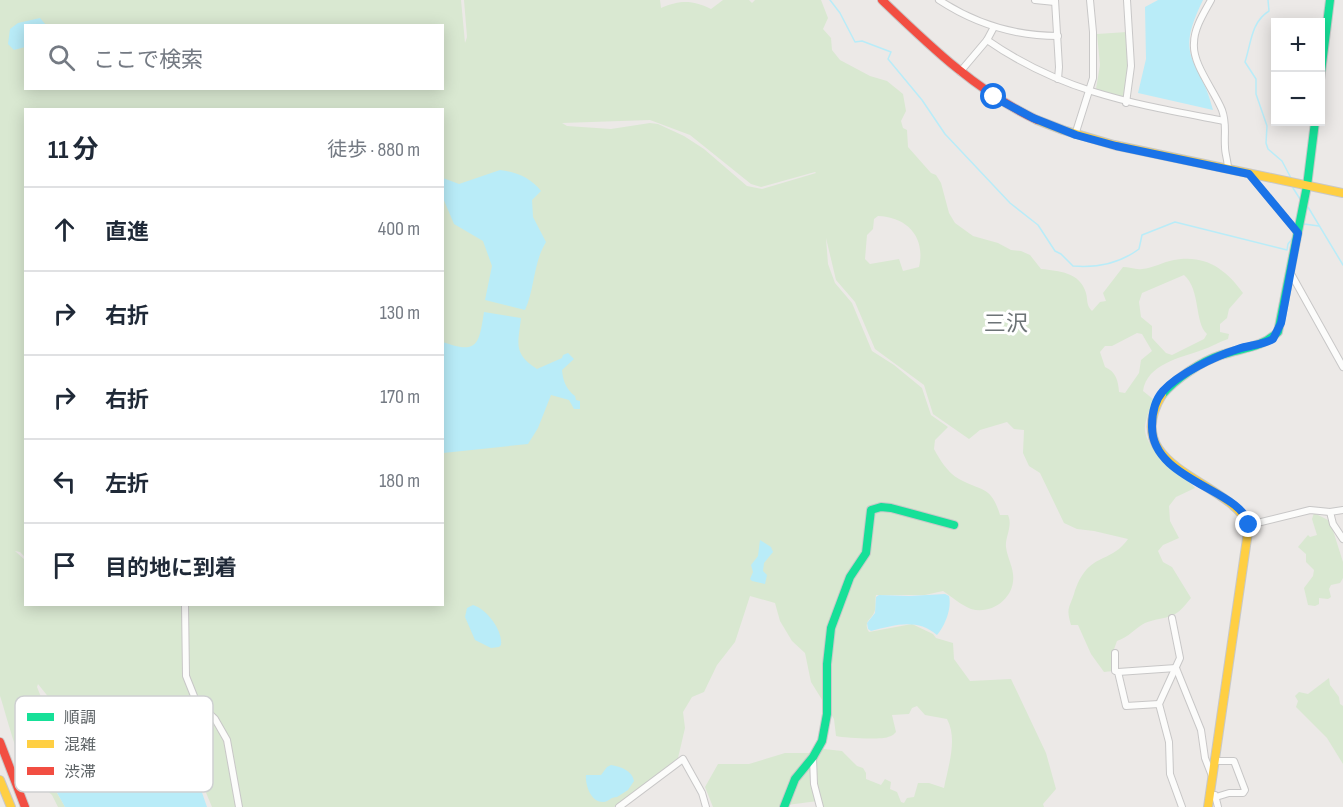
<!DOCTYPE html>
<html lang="ja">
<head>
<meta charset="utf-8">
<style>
  body { margin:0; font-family:"Sofia Sans Condensed","Noto Sans JP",sans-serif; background:#f6f6f7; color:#1f2937 }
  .controls { position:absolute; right:18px; top:18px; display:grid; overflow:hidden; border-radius:0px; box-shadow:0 3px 15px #0003 }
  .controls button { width:54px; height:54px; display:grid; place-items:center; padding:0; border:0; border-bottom:2px solid #e0e1e3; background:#fff; color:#1f2937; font:30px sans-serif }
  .stop { position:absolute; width:18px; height:18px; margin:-14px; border:4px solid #1a73e8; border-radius:50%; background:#fff }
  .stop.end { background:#1a73e8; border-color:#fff; box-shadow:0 2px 6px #0008 }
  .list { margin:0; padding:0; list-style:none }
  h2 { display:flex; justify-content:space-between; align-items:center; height:78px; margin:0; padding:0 24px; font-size:26px }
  h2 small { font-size:20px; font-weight:400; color:#747a83 }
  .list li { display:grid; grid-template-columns:39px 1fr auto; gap:18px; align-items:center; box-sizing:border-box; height:84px; padding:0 24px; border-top:2px solid #e0e1e3 }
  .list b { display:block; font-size:22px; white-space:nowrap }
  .list em { font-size:20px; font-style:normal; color:#747a83 }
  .icon { flex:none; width:33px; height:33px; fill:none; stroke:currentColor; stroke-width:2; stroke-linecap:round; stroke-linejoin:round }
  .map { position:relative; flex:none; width:1343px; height:807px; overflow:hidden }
  .search { position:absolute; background:#fff; box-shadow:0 3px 15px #0003; left:24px; top:24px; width:420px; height:66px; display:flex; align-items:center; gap:15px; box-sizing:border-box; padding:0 21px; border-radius:0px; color:#747a83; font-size:22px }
  .panel { position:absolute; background:#fff; box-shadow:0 3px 15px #0003; left:24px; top:108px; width:420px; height:498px; border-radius:0px }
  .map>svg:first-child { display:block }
  .green { fill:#d9e8d1; fill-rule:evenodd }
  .water { fill:#b9ecf8 }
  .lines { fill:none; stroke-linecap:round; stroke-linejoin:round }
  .stream { stroke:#b9ecf8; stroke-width:1.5 }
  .street-casing { stroke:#c8c7c7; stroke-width:8 }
  .fast-casing { stroke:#c8c8c8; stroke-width:10 }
  .slow-casing { stroke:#c8c8c8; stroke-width:10 }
  .jam-casing { stroke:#c8c8c8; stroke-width:10 }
  .street { stroke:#fcfcfb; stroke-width:6 }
  .fast { stroke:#16e098; stroke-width:8 }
  .slow { stroke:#ffcf43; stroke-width:8 }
  .jam { stroke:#f24e42; stroke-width:8 }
  .route { stroke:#1a73e8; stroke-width:8 }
  .labels { text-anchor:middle; stroke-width:6; stroke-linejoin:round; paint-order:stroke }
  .quarter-label { font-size:22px; fill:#6d7477; stroke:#fff }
  .key { fill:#fff; stroke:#ced0d1; stroke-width:1.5 }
  .key-label { font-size:16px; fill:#5c6265 }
</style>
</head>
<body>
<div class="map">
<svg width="1343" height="807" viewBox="0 0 1343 807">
  <rect width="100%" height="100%" fill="#ece9e7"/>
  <g class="green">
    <path d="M0,0H461L465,43L467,37L464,0H660L661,8C681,0 692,0 711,9L723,0H749L752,3L755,0H821L828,18L823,29L831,38L832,50L840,60L870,76L887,81L903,94L906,111L901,121L903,128L907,130L908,147L931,173L936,175L941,183L949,213L955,223L973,236L998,243L1011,250L1021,251L1030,255L1041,269C1059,271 1080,272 1086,293C1088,301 1086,305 1092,311L1100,302L1106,301L1103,293L1123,267C1129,267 1136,270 1142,269C1153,268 1163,262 1174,260C1205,254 1226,269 1243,293L1229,309L1227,318L1220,324V332L1229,334L1228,339C1219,342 1211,347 1202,350C1180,358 1147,364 1143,391L1153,399C1151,408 1146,417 1145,426C1142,450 1182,473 1195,488L1176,497L1169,506L1170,521L1179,538L1163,545L1158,551L1163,562L1172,567L1191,598C1186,604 1180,612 1173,615C1164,619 1154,619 1145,623C1134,629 1129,637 1117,641L1113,652V671L1104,672L1091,654L1078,625H1071C1066,608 1069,609 1074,594C1088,550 1109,566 1128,539L1094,531L1077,529L1064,523L1040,473L1029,466L1023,453L1024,430L1014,429L1007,422L980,430L969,439L933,414L924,385L875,349L855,302L836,280L826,238L828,264L835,283L852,303L872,351L894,365L922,388L931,415L948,427L935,440L934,449C940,460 947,472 959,479C982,492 991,485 1000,515H1008C1013,526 1005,537 1006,547C1007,556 1012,565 1013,574C1016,597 993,615 971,609C961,605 952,597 943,591L925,595H876C875,599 876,605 875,610C873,619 862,621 869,632L912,624L933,634L936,638L953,643L954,659L970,681L1011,679L1046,753L1056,789L1043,804L1044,807H822L818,801L787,805V807H713L705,787L718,764H749L785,753H810L824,749L842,751L857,766L863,768L866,773V779L881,785L885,779L891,782L890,789L897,792L901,802L904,803L907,798L914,797L918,783H929L944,788C948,767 958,739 947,719L925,715L917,706L912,708L909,714L892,715L896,732C893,735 892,736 888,737C881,740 844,738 836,736L834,719L811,682L805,653L792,641L780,621L775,603L750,596L735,642L717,665L704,692L692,697L683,712L685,728L678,758L614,807H212L202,783L196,774L171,783L161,781L143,766L131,750V737L127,732L105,719L104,721L72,716L67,704L50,699L38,684L37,687L43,702L30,735L24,744L25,751L34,764L41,779L56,791L65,807H58L52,795L37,782L31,767C28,766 25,765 23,763C17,758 4,707 0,696ZM26,26H442V88H26ZM26,110H442V604H26L25,560L15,551L20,552L26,558ZM650,120L690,135L751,184L761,187L815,172L816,173L762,189L747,186L704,149L684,136L658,124L650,123L611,129L567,126L562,123ZM878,216C907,217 926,237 919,267L903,271L899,259L870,264L865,259L867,235L873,229L874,219ZM1184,275C1201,290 1194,322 1207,334L1204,339L1172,355L1166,353L1152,338V326L1141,317L1139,302L1142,293ZM1137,333L1142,334L1152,351L1141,360L1139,373L1125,393L1119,392C1118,380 1116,372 1105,367L1100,352L1105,346H1112Z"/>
    <polygon points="1127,32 1127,75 1124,97 1121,98 1097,91 1096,89 1100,65 1097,34"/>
    <polygon points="1314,513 1330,521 1343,562 1343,578 1340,583 1331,585 1329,589 1331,597 1328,599 1319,598 1319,604 1315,606 1308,605 1304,588 1313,576 1314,570 1306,562 1306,554 1298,547 1308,535 1310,537 1317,535 1312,519"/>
    <polygon points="1329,678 1330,685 1339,697 1340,704 1343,706 1343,764 1327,738 1296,707 1298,701 1295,696 1299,692 1308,694"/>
  </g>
  <g class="water">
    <path d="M1158,0H1203C1173,61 1200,56 1213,110L1138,93L1146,59L1145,7Z"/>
    <polygon points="40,18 46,25 26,26 25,47 14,50 8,44 10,29 18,23"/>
    <path d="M500,170C516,172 531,178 541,191L532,200L533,217L546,242C533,263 535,288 525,310L485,300L492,266L483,241L454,224L443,198V178L459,184Z"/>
    <path d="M484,312L521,318C518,345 513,353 537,369L562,358L563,355L568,353L574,359L562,370C563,382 567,390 575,396L576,400L580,401V409H574L569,400L551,395L538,428L528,444L443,453V342C478,355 479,344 484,312Z"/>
    <polygon points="760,540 771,547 773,552 764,563 763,571 767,575 765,584 752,581 750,579 753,572 751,565 758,556"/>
    <path d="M945,594L949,596C952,608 945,626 937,635C917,618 895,625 871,631L868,629L867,623L875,613L876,597L879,595L909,596Z"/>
    <path d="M473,605C487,609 503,631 501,645L499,647L491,648L475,640L465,617L467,608Z"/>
    <polygon points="43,702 51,702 53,705 67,704 72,716 104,721 127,737 126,746 156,782 169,787 197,778 207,807 65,807 56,791 41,779 34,764 25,751 24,744 30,735"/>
    <path d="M611,765C621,767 632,770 634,781L628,790L617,797C610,797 610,801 604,802C591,803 585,785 586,775H601L607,767Z"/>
  </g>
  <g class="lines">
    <g class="stream">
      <path d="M830,0L840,13L855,42L862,41L891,52L888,59L922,100L945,134L1010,203L1038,225L1055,251L1061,254L1073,266C1096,268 1120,263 1139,249L1142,235L1175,222L1287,250L1288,244L1292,239"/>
      <path d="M1268,0L1269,11C1251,22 1251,44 1245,62L1256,79V94L1267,126L1266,143L1268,149L1282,161L1292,180"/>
      <polyline points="1293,188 1300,199"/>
      <polyline points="1308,207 1343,265"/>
      <polyline points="1303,226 1304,224 1319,226"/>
    </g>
    <defs>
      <g id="street">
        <path d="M939,0C974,23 1015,36 1058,36"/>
        <polyline points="1035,0 1055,2"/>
        <polyline points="1055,0 1059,67 1058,79"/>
        <path d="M1211,0C1204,13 1194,28 1194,43C1192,64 1214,90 1222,110C1227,124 1224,133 1225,147C1225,154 1228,161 1228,169"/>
        <path d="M987,40C1063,93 1136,104 1224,121"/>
        <polyline points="960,72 987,40 994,27"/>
        <polyline points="1126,103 1131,66 1127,0"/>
        <polyline points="1075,135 1093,78 1093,32 1090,0"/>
        <polyline points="1249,174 1298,233"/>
        <polyline points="1290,272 1343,367"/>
        <polyline points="1330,512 1333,524 1343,539"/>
        <polyline points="1249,525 1310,510 1330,512 1343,510"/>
        <polyline points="185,604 186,676 196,701 215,719 227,740 239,807"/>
        <polyline points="1172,618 1180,658 1159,704 1169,742 1170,774 1182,807"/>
        <polyline points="1115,653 1115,671 1118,672 1126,706 1159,704"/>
        <polyline points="1118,672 1176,668 1201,730 1205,758 1212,776"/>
        <polyline points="813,758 814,784 820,807"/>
        <polyline points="1215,761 1234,761 1245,790 1243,793 1229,793 1216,797"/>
        <polyline points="1215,795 1218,807"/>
        <polyline points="619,807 683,759 702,793 706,807"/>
      </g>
      <g id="fast">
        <polyline points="1320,80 1330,0"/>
        <path d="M1162,395C1175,379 1202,361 1221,355C1241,348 1262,348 1278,332L1307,186L1315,122"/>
        <polyline points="784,807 795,779 813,757 822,741 827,714 827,664 831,628 850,577 866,553 871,510 881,507 891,508 954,525"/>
      </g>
      <g id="slow">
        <polyline points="1037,120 1063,130 1114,145 1343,193"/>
        <path d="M1162,395C1118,468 1226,478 1249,525L1208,807"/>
        <polyline points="0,780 11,807"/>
      </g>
      <g id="jam">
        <path d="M882,0C930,46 976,91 1037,120"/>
        <polyline points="0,742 25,807"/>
      </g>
    </defs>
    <use href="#street" class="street-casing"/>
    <use href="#fast" class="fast-casing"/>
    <use href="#slow" class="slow-casing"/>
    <use href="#jam" class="jam-casing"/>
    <use href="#street" class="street"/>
    <use href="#fast" class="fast"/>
    <use href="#slow" class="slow"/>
    <use href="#jam" class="jam"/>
  </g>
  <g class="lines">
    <path class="route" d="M994,97L1033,118L1076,135L1116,146L1249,174L1298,233L1281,323L1273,339C1262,345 1250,345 1238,349C1216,356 1178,374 1163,391C1155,400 1152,414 1152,426C1151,481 1242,489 1249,525"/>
  </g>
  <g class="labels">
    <g class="quarter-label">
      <text x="1006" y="331">三沢</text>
    </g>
  </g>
  <rect x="15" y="696" width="198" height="96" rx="9" class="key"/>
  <rect x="27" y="713" width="27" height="8" fill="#16e098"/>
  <rect x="27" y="740" width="27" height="8" fill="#ffcf43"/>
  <rect x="27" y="767" width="27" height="8" fill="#f24e42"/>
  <g class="key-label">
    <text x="64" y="723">順調</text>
    <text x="64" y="750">混雑</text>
    <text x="64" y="777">渋滞</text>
  </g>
</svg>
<div class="controls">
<button>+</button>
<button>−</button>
</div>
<div class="stop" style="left:994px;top:97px"></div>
<div class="stop end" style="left:1249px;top:525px"></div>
<div class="search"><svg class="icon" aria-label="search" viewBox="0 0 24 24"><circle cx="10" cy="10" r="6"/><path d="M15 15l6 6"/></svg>ここで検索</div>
<section class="panel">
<h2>11 分<small>徒歩 · 880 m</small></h2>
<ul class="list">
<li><svg class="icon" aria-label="ahead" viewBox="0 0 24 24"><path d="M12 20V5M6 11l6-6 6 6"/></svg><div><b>直進</b></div><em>400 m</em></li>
<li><svg class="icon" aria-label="right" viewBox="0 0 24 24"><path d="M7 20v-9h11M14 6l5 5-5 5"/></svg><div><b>右折</b></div><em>130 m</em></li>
<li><svg class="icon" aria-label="right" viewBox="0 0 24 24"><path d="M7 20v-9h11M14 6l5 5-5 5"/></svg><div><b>右折</b></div><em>170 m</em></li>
<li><svg class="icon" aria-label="left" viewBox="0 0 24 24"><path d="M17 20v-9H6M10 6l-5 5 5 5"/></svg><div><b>左折</b></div><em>180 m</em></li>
<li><svg class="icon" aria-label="arrive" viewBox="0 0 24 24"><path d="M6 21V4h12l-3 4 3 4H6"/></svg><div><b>目的地に到着</b></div></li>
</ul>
</section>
</div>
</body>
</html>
